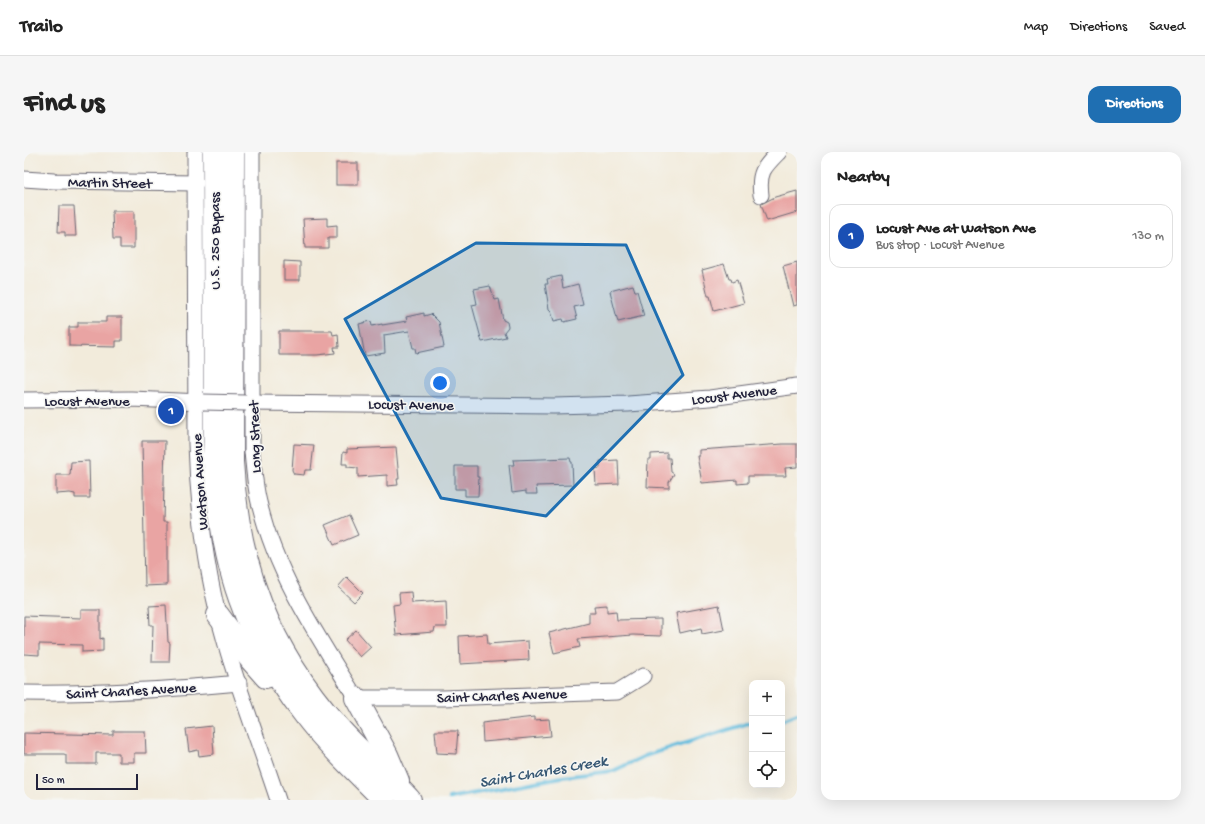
<!DOCTYPE html>
<html lang="en">
<head>
<meta charset="utf-8">
<style>
  body { margin:0; font-family:"Gochi Hand",sans-serif; background:#f6f6f6; color:#222 }
  .controls { position:absolute; right:12px; bottom:12px; display:grid; overflow:hidden; border-radius:8px; box-shadow:0 4px 16px #0002 }
  .controls button { width:36px; height:36px; display:grid; place-items:center; padding:0; border:0; border-bottom:1px solid #e0e0e0; background:#fff; color:#222; font:20px sans-serif }
  .scale { position:absolute; left:12px; bottom:10px; width:102px; box-sizing:border-box; padding-left:4px; border:2px solid #22223b; border-top:0; font-size:11px; line-height:14px; white-space:nowrap; color:#22223b; -webkit-text-stroke:3px #f6f6f2; paint-order:stroke }
  .you { position:absolute; left:416px; top:231px; width:14px; height:14px; margin:-10px; border:3px solid #fff; border-radius:50%; background:#1a73e8; box-shadow:0 0 0 6px #1a73e833 }
  .badge { display:grid; place-items:center; width:26px; height:26px; border-radius:50%; background:#1f6fb2; color:#fff; font-size:13px; font-weight:700 }
  .pin { position:absolute; translate:-50% -50%; border:2px solid #fff; box-shadow:0 1px 4px #0006 }
  .list { margin:0; padding:0; list-style:none }
  h2 { display:flex; justify-content:space-between; align-items:center; height:52px; margin:0; padding:0 16px; font-size:17px }
  h2 small { font-size:13px; font-weight:400; color:#767676 }
  .list li { display:grid; grid-template-columns:26px 1fr auto; gap:12px; align-items:center; box-sizing:border-box; height:64px; margin:0 8px 8px; padding:0 8px; border:1px solid #e0e0e0; border-radius:12px }
  .list b { display:block; font-size:15px; white-space:nowrap }
  .list p { margin:0; font-size:13px; white-space:nowrap; color:#767676 }
  .list em { font-size:13px; font-style:normal; color:#767676 }
  .icon { flex:none; width:22px; height:22px; fill:none; stroke:currentColor; stroke-width:2; stroke-linecap:round; stroke-linejoin:round }
  .map { position:relative; flex:none; width:773px; height:648px; overflow:hidden; border-radius:12px }
  header { display:flex; align-items:center; gap:24px; box-sizing:border-box; height:56px; padding:0 20px; background:#fff; border-bottom:1px solid #e0e0e0 }
  header strong { font-size:19px }
  nav { display:flex; gap:22px; margin-inline-start:auto; font-size:14px }
  .intro { display:flex; align-items:center; justify-content:space-between; box-sizing:border-box; height:96px; padding:0 24px }
  h1 { margin:0; font-size:28px }
  .button { padding:10px 18px; border-radius:12px; background:#1f6fb2; color:#fff; font-size:14px; font-weight:700 }
  main { display:flex; gap:24px; padding:0 24px }
  aside { flex:1; background:#fff; border-radius:12px; box-shadow:0 4px 16px #0002 }
  .map>svg:first-child { display:block }
  .lines { fill:none; stroke-linecap:round; stroke-linejoin:round }
  .stream { stroke:#5fbbdd; stroke-width:4 }
  .building { fill:#e9a4a3 }
  .minor-casing { stroke:#6b6873; stroke-width:17 }
  .highway-casing { stroke:#6b6873; stroke-width:24 }
  .minor { stroke:#fff; stroke-width:15 }
  .highway { stroke:#fff; stroke-width:22 }
  .minor-bridge-casing { stroke:#6b6873; stroke-width:17; stroke-linecap:butt }
  .minor-bridge { stroke:#fff; stroke-width:15 }
  .marked { fill:#1f6fb2; fill-opacity:0.2; stroke:#1f6fb2; stroke-width:3; stroke-linejoin:round }
  .labels { text-anchor:middle; stroke-width:3; stroke-linejoin:round; paint-order:stroke }
  .street-label { font-size:15px; fill:#22223b; stroke:#f6f6f2 }
  .water-label { font-size:16px; font-style:italic; fill:#375874; stroke:#f6f6f2 }
</style>
</head>
<body>
<header>
<strong>Trailo</strong>
<nav><a>Map</a><a>Directions</a><a>Saved</a></nav>
</header>
<div class="intro"><h1>Find us</h1><a class="button">Directions</a></div>
<main>
<div class="map">
<svg width="773" height="648" viewBox="0 0 773 648">
  <rect width="100%" height="100%" fill="#f6f6f2"/>
  <filter id="ink" filterUnits="userSpaceOnUse"><feTurbulence type="fractalNoise" baseFrequency=".025" numOctaves="2"/><feDisplacementMap in="SourceGraphic" scale="8" xChannelSelector="R" yChannelSelector="G"/><feConvolveMatrix kernelMatrix="1 2 1 2 8 2 1 2 1" color-interpolation-filters="sRGB"/></filter>
  <filter id="wash" filterUnits="userSpaceOnUse"><feTurbulence type="fractalNoise" baseFrequency=".012" numOctaves="4" result="noise"/><feDisplacementMap in="SourceGraphic" scale="16" xChannelSelector="R" yChannelSelector="G"/><feGaussianBlur stdDeviation="0.9" result="paint"/><feColorMatrix in="noise" values="0 0 0 0 0 0 0 0 0 0 0 0 0 0 0 0 0 1.4 0 .05"/><feComposite in="paint" operator="in"/></filter>
  <g filter="url(#wash)">
    <rect width="100%" height="100%" fill="#f2ebdb"/>
    <g class="lines">
      <g class="stream">
        <polyline points="758,568 773,562"/>
        <polyline points="425,646 538,625 589,619 621,604 728,570"/>
      </g>
    </g>
    <g id="blocks">
      <g class="building">
        <rect x="312" y="11" width="22" height="22"/>
        <polygon points="773,39 773,60 743,69 737,52 751,45"/>
        <polygon points="35,54 50,54 52,84 41,84 41,80 34,80"/>
        <polygon points="88,59 110,59 110,96 96,96 96,87 89,87"/>
        <polygon points="303,66 303,74 313,73 313,86 304,86 304,96 281,96 279,67"/>
        <polygon points="260,109 276,110 276,128 260,128"/>
        <polygon points="773,110 773,153 769,154 759,114"/>
        <polygon points="700,112 705,127 707,127 708,130 713,128 720,151 690,159 686,144 684,144 678,118"/>
        <polygon points="537,124 539,136 554,132 559,153 550,155 553,167 540,170 539,167 530,169 527,159 525,157 521,132 524,132 523,127"/>
        <polygon points="609,133 611,139 613,139 620,164 594,170 586,139"/>
        <polygon points="466,134 471,148 475,147 479,168 483,170 484,175 480,180 482,185 458,190 448,153 453,152 450,137"/>
        <polygon points="400,161 400,164 407,162 415,170 420,195 392,201 391,196 389,196 385,179 360,183 361,201 341,204 335,172 347,169 348,174 358,172 358,173 383,169 382,165"/>
        <polygon points="82,165 98,165 98,189 92,189 92,195 45,194 45,175 54,175 54,170 82,170"/>
        <polygon points="255,179 308,179 309,183 314,182 315,195 310,195 311,201 293,203 255,203"/>
        <polygon points="118,289 141,289 139,370 143,370 143,433 121,434"/>
        <polygon points="270,292 290,293 287,318 281,318 280,323 270,322 268,318"/>
        <polygon points="759,292 773,292 773,315 761,316 762,324 724,324 724,331 713,332 713,328 678,331 673,304 675,304 675,298"/>
        <polygon points="372,295 375,327 373,327 374,333 363,334 363,323 334,325 334,316 323,315 323,312 318,312 319,300 323,301 323,297"/>
        <polygon points="643,301 643,306 646,306 647,320 650,322 645,330 645,336 623,335 624,307 627,307 627,302"/>
        <polygon points="546,306 547,310 548,310 549,333 512,334 513,342 502,342 502,339 488,341 485,313 490,313 489,308"/>
        <polygon points="594,308 595,332 572,333 571,317 576,316 576,309"/>
        <polygon points="65,309 66,346 51,346 51,342 46,341 32,342 32,323 46,323 47,310"/>
        <polygon points="431,314 453,314 453,325 455,325 454,344 441,344 441,337 431,337"/>
        <polygon points="325,363 334,383 310,393 301,373"/>
        <polygon points="323,425 339,441 330,450 314,435"/>
        <polygon points="387,440 388,451 422,449 423,475 411,475 410,480 372,483 369,453 376,452 375,441"/>
        <polygon points="142,453 144,490 146,491 145,510 128,510 129,473 126,473 125,454"/>
        <polygon points="583,453 583,460 592,459 593,468 637,467 637,484 609,483 554,487 556,495 530,501 525,481 565,471 565,461 571,461 570,454"/>
        <polygon points="695,453 700,478 678,482 677,476 656,481 652,461"/>
        <polygon points="57,458 76,458 76,487 79,486 79,499 58,500 58,493 15,492 15,503 0,502 0,464 57,466"/>
        <polygon points="332,478 347,495 336,505 321,488"/>
        <polygon points="463,482 464,492 504,489 505,508 436,512 435,484"/>
        <polygon points="510,565 510,568 525,567 527,584 459,590 458,571"/>
        <polygon points="188,574 190,602 175,604 174,598 165,600 162,577"/>
        <polygon points="89,579 121,579 122,601 110,601 110,610 95,610 95,601 72,601 72,612 42,612 42,603 40,602 0,602 0,581 89,583"/>
        <polygon points="411,579 434,579 432,602 413,601"/>
      </g>
    </g>
  </g>
  <g filter="url(#ink)">
    <use href="#blocks" fill-opacity="0" stroke="#6b6873" stroke-width="1"/>
    <g class="lines">
      <defs>
        <g id="minor">
          <path d="M171,0L172,292C174,360 183,427 202,493C217,545 237,596 254,648"/>
          <path d="M228,0V300C230,318 231,337 236,354C253,424 295,486 332,546H419L593,540L619,524"/>
          <polyline points="0,27 30,29 172,31"/>
          <path d="M737,43C734,20 740,15 755,0"/>
          <polyline points="0,248 107,247 179,250"/>
          <polyline points="222,251 530,254 604,252 686,246 773,234"/>
          <path d="M0,541C74,542 141,538 215,531"/>
        </g>
        <g id="highway">
          <path d="M190,0L191,311C197,413 220,485 283,566C306,596 334,621 360,648"/>
          <path d="M209,0L208,310C214,415 244,496 314,575C336,600 363,623 386,648"/>
          <polyline points="194,463 227,508 242,525"/>
          <polyline points="332,546 363,603 374,629"/>
        </g>
      </defs>
      <use href="#minor" class="minor-casing"/>
      <use href="#highway" class="highway-casing"/>
      <use href="#minor" class="minor"/>
      <use href="#highway" class="highway"/>
      <defs>
        <polyline id="minor-bridge" points="179,250 222,251"/>
      </defs>
      <use href="#minor-bridge" class="minor-bridge-casing"/>
      <use href="#minor-bridge" class="minor-bridge"/>
    </g>
  </g>
  <path class="marked" d="M452,91L602,93L659,223L522,364L417,346L321,167Z"/>
  <g class="labels">
    <g class="street-label">
      <text transform="translate(86 30) rotate(1)" y="5">Martin Street</text>
      <text transform="translate(190 89) rotate(-90)" y="5">U.S. 250 Bypass</text>
      <text transform="translate(710 242) rotate(-7)" y="5">Locust Avenue</text>
      <text x="63" y="253">Locust Avenue</text>
      <text transform="translate(387 252) rotate(1)" y="5">Locust Avenue</text>
      <text transform="translate(230 285) rotate(-92)" y="5">Long Street</text>
      <text transform="translate(175 330) rotate(-94)" y="5">Watson Avenue</text>
      <text transform="translate(107 538) rotate(-3)" y="5">Saint Charles Avenue</text>
      <text transform="translate(478 543) rotate(-2)" y="5">Saint Charles Avenue</text>
    </g>
    <g class="water-label">
      <text transform="translate(519 618) rotate(-10)" y="6">Saint Charles Creek</text>
    </g>
  </g>
</svg>
<div class="controls">
<button>+</button>
<button>−</button>
<button><svg class="icon" aria-label="locate" viewBox="0 0 24 24"><circle cx="12" cy="12" r="6"/><path d="M12 2v4M12 18v4M2 12h4M18 12h4"/></svg></button>
</div>
<div class="scale">50 m</div>
<div class="you"></div>
<div class="pin badge" style="left:147px;top:259px;background:#1a4fb4">1</div>
</div>
<aside>
<h2>Nearby<small></small></h2>
<ul class="list">
<li><span class="badge" style="background:#1a4fb4">1</span><div><b>Locust Ave at Watson Ave</b><p>Bus stop · Locust Avenue</p></div><em>130 m</em></li>
</ul>
</aside>
</main>
</body>
</html>
